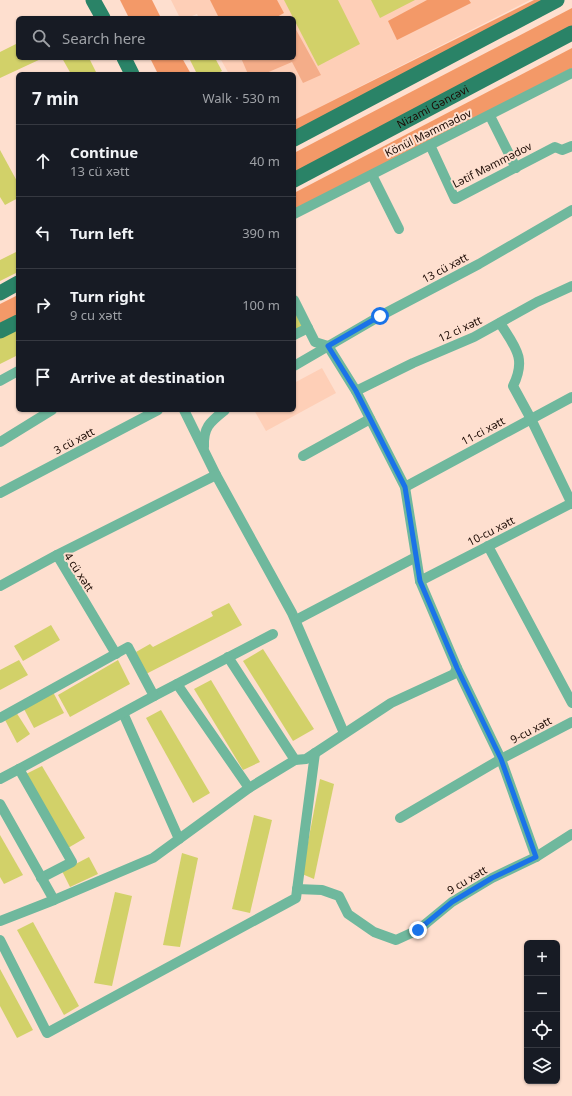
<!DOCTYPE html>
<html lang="en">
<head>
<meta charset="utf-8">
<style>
  body { margin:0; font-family:"Noto Sans",sans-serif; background:#20242c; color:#f1f3f6 }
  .controls { position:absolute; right:12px; bottom:12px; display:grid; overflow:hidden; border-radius:6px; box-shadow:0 1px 3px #0004 }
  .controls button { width:36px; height:36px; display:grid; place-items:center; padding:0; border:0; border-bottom:1px solid #363941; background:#171b24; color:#f1f3f6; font:20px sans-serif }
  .stop { position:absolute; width:12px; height:12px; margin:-9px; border:3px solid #1a73e8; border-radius:50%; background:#fff }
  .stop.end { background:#1a73e8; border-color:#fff; box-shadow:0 1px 4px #0008 }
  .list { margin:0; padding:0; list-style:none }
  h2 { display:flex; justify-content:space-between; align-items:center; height:52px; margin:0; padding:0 16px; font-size:17px }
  h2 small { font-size:13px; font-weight:400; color:#9ea1a6 }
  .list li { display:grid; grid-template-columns:26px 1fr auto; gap:12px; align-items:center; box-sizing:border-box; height:72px; padding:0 16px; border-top:1px solid #363941 }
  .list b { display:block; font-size:15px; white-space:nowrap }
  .list p { margin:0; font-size:13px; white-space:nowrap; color:#9ea1a6 }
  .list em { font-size:13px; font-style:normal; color:#9ea1a6 }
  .icon { flex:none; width:22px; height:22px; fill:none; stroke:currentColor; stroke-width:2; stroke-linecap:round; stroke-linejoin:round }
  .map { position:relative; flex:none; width:572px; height:1096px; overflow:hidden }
  .search { position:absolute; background:#171b24; box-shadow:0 1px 3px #0004; left:16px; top:16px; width:280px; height:44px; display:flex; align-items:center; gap:10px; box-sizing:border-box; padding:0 14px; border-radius:6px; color:#9ea1a6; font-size:15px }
  .panel { position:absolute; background:#171b24; box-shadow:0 1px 3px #0004; left:16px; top:72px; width:280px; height:340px; border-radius:6px }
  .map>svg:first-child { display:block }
  .built { fill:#fecfb7 }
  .green { fill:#f4ad89 }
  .forest { fill:#f39968 }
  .building { fill:#d2d169 }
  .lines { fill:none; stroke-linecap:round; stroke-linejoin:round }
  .street { stroke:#6fb89d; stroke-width:10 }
  .primary { stroke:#2a8367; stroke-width:15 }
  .route { stroke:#1a73e8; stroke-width:5 }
  .labels { text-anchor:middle; stroke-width:4; stroke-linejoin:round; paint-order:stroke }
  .street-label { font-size:11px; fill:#1c0b04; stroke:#fedfcf }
</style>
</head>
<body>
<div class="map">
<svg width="572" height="1096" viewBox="0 0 572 1096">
  <rect width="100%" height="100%" fill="#fedfcf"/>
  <g class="built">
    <polygon points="171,0 530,0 294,120 294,74 229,74 220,58 294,58 294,18 199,18 197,14 187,18 180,18"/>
    <polygon points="322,368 336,393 266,431 254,410 294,410 294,383"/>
  </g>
  <polygon class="green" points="294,26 321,75 303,83 292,62 264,74 248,74 241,58 294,58"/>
  <g class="forest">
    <polygon points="120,0 152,0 161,18 129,18"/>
    <polygon points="210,0 277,0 284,13 275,18 219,18"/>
    <polygon points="427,0 469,0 471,3 397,40 388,21"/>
    <polygon points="534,0 548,0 294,134 294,120"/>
    <polygon points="572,8 572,29 294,174 294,153"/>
    <polygon points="572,48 572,68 294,210 294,193"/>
    <polygon points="150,58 182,58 191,74 158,74"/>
    <polygon points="18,295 18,316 0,325 0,304"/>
  </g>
  <g class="building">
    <polygon points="284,0 338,0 360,44 318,66"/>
    <polygon points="371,0 415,0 380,18"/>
    <polygon points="18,43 18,58 43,58 0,78 0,52"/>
    <polygon points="62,58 89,58 97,74 71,74"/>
    <polygon points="189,58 215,58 222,71 216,74 197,74"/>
    <polygon points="0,150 18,183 18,198 5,205 0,197"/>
    <polygon points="18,251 18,272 0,281 0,260"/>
    <polygon points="294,309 304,326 294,332"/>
    <polygon points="18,328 18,355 0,364 0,338"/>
    <polygon points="229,603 242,625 146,674 136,652 150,644 153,647 213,616 211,612"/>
    <polygon points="51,625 60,640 23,661 14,646"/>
    <polygon points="263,649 314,729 293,741 243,661"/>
    <polygon points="19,660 28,675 0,690 0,670"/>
    <polygon points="118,660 130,684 70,717 58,695"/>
    <polygon points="211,680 260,762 243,770 194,689"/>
    <polygon points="53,692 64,713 34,728 24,709"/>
    <polygon points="161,710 210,793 193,803 146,718"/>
    <polygon points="16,712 30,734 17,743 4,718"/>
    <polygon points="42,766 85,838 68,848 26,774"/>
    <polygon points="320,779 334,784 314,879 302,874"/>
    <polygon points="254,815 272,820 250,913 232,909"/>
    <polygon points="0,835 23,875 4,884 0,877"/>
    <polygon points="182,853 198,858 180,947 163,945"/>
    <polygon points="89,857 98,874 70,887 62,871"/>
    <polygon points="115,892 132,896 112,986 94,983"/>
    <polygon points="33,922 79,1006 64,1015 17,930"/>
    <polygon points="0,969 33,1030 17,1038 0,1006"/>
  </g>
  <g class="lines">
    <g class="street">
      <polyline points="490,116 516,168"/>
      <polyline points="430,145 455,199 555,147 562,150 572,146"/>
      <polyline points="372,175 399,229"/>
      <polyline points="294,214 572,73"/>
      <polyline points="294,300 315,342 328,346 356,391 405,487 420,581 457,668 501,759 536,857"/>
      <path d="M500,323C515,347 527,358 513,386L531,419L572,504"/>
      <polyline points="294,335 308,328"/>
      <polyline points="294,366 380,316 479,264 572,210"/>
      <polyline points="0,381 18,371"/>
      <polyline points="356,391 413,363 474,337 537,302 572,286"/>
      <polyline points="184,410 216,475"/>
      <polyline points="0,442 52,410"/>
      <path d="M204,447C203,427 210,422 225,410"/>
      <polyline points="303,456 370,419"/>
      <polyline points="405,487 572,397"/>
      <polyline points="0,493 158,410"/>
      <polyline points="488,546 572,703"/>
      <polyline points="57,555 216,475 292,613 344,733"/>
      <polyline points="420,581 572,503"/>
      <polyline points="0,586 57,555 116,654"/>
      <polyline points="296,620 416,557"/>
      <polyline points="228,657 295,760"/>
      <polyline points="177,684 249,788"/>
      <polyline points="154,696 273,634"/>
      <polyline points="123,713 179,839"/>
      <polyline points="0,718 128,647 154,696 19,769"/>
      <polyline points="0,779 19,769 72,862 41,878"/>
      <polyline points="0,804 54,900"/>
      <polyline points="400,818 501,759 572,722"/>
      <polyline points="297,889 322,890 339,896 348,914 374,932 396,940 418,930 452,902 492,878 536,857 572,834"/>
      <polyline points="0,921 54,900 153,858 249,788 295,760 306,759 391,703 454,674 457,668"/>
      <polyline points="0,940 47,1033 296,898 315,753"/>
    </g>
    <g class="primary">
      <polyline points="93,0 103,18"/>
      <polyline points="124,58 132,74"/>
      <polyline points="294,139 557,0"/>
      <path id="s1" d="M294,180L572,33"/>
      <polyline points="0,293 18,283"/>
      <polyline points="0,331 18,322"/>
    </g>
  </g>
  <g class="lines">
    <polyline class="route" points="380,316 328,346 356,391 405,487 420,581 457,668 501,759 536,857 492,878 452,902 418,930"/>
  </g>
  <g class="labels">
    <g class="street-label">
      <text dy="4" stroke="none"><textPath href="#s1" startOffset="157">Nizami Gəncəvi</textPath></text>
      <text transform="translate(428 133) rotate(-26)" y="4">Könül Məmmədov</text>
      <text transform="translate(492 165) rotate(-27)" y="4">Lətif Məmmədov</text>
      <text transform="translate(445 268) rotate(-28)" y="4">13 cü xətt</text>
      <text transform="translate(460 329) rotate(-25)" y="4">12 ci xətt</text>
      <text transform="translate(483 431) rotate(-28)" y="4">11-ci xətt</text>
      <text transform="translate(74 441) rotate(-28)" y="4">3 cü xətt</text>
      <text transform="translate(491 531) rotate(-27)" y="4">10-cu xətt</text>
      <text transform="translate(79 572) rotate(57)" y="4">4 cü xətt</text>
      <text transform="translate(531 730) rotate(-28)" y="4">9-cu xətt</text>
      <text transform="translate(467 880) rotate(-31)" y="4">9 cu xətt</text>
    </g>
  </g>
</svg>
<div class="controls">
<button>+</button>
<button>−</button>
<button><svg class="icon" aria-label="locate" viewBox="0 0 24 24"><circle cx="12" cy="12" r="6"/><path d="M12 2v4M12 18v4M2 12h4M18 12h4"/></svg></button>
<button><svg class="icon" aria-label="layers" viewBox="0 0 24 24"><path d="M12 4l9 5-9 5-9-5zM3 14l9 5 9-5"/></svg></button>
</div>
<div class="stop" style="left:380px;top:316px"></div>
<div class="stop end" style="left:418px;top:930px"></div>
<div class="search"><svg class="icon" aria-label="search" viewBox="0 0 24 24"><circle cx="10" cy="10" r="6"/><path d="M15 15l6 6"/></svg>Search here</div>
<section class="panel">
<h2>7 min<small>Walk · 530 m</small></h2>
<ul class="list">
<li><svg class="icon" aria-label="ahead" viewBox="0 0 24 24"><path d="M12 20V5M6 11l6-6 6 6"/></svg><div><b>Continue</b><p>13 cü xətt</p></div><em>40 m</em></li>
<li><svg class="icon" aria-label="left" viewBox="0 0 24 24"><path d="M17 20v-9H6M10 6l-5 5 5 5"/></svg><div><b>Turn left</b></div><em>390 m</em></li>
<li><svg class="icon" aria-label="right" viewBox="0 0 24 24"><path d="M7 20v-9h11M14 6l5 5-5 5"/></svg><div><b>Turn right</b><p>9 cu xətt</p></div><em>100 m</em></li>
<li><svg class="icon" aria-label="arrive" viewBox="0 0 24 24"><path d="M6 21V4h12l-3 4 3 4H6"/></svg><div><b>Arrive at destination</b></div></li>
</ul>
</section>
</div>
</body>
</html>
